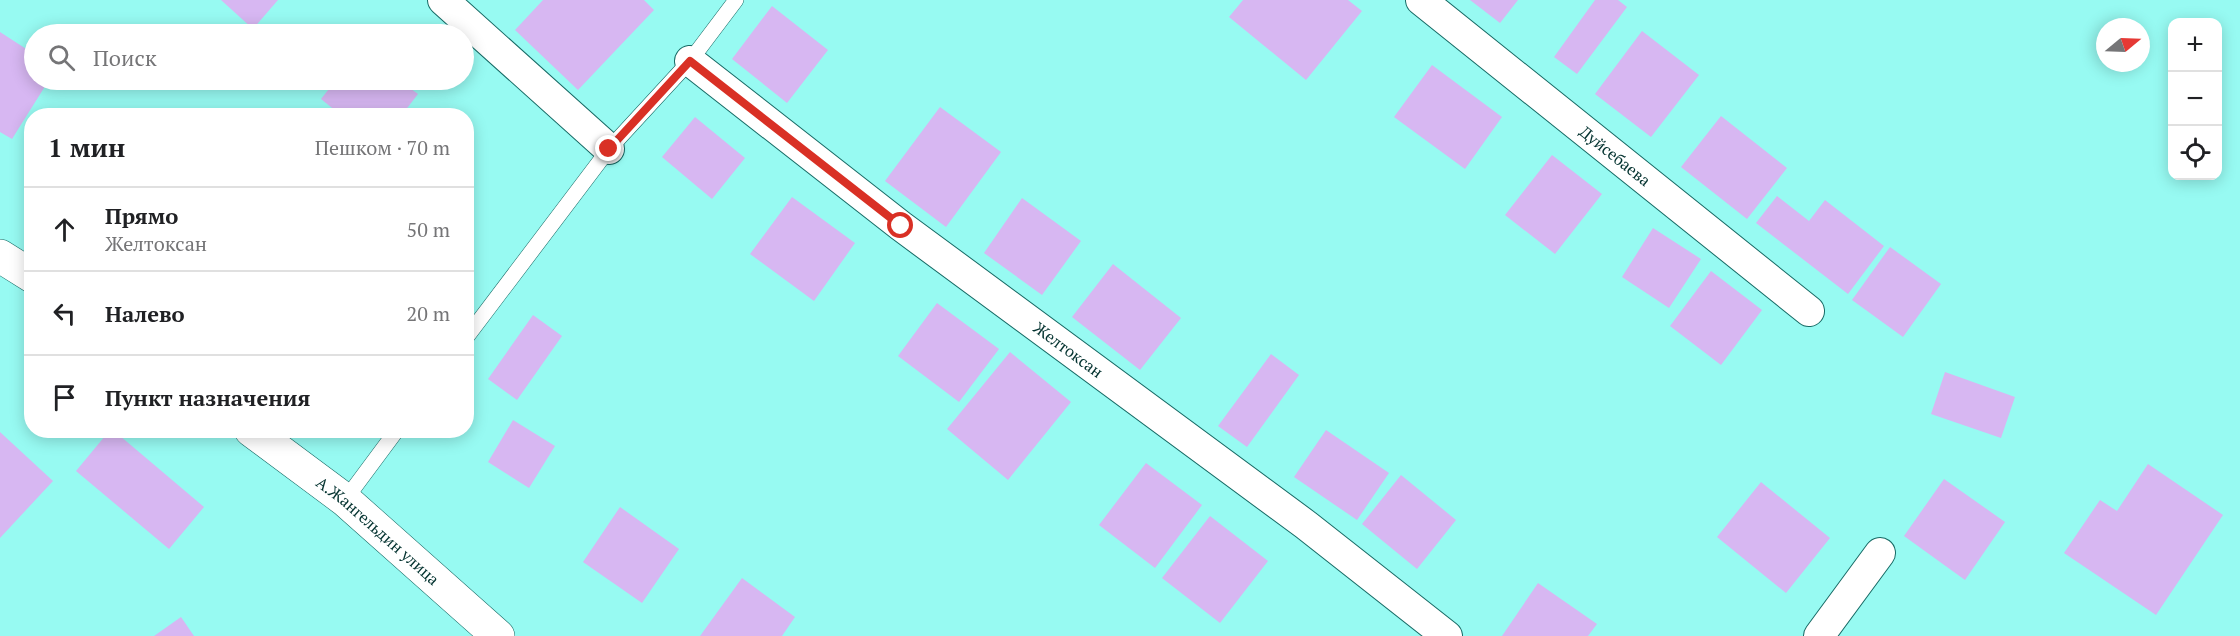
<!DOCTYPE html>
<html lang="ru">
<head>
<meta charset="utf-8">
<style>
  body { margin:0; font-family:"PT Serif",serif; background:#f2f2f2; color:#202124 }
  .controls { position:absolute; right:18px; top:18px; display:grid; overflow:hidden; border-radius:12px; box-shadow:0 3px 15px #0003 }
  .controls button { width:54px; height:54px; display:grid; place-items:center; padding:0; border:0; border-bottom:2px solid #e0e0e0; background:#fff; color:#202124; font:30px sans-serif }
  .compass { position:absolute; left:2096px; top:18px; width:54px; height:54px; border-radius:50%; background:#fff; box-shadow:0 3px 15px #0003; rotate:71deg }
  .stop { position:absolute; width:18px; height:18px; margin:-14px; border:4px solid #d93025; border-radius:50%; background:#fff }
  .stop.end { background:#d93025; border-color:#fff; box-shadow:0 2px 6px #0008 }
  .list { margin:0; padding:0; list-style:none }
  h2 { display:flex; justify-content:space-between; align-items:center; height:78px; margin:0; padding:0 24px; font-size:26px }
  h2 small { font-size:20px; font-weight:400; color:#757577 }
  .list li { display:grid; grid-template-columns:39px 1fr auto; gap:18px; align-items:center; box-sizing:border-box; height:84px; padding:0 24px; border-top:2px solid #e0e0e0 }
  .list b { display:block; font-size:22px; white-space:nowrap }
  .list p { margin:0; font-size:20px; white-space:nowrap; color:#757577 }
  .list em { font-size:20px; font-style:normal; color:#757577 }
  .icon { flex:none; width:33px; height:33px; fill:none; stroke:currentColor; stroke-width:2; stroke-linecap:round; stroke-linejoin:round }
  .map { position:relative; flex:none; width:2240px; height:636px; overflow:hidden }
  .search { position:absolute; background:#fff; box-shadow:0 3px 15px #0003; left:24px; top:24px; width:450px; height:66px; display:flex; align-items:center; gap:15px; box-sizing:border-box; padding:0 21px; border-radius:33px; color:#757577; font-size:22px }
  .panel { position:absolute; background:#fff; box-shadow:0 3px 15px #0003; left:24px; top:108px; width:450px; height:330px; border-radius:24px }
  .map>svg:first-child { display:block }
  .building { fill:#d7b7f2 }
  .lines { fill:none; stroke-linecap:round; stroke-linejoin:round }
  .lane-casing { stroke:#176a65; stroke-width:16 }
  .street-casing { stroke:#176a65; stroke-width:32 }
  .secondary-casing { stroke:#176a65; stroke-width:34 }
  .lane { stroke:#fff; stroke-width:15 }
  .street { stroke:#fff; stroke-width:30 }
  .secondary { stroke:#fff; stroke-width:33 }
  .route { stroke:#d93025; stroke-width:8 }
  .labels { text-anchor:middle; stroke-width:6; stroke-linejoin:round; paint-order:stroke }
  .street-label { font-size:16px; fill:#03322f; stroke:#97faf2 }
</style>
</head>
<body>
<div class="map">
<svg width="2240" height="636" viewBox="0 0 2240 636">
  <rect width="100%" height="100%" fill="#97faf2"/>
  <g class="building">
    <polygon points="221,0 278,0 253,29"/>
    <polygon points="543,0 644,0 654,10 578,90 515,30"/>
    <polygon points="1243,0 1348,0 1362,11 1306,80 1229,17"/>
    <polygon points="1470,0 1518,0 1500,23"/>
    <polygon points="1595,0 1618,0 1627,7 1577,74 1554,57"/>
    <polygon points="772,6 828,50 787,103 732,59"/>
    <polygon points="1642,31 1699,75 1651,137 1595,94"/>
    <polygon points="0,32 34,54 34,80 49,80 12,139 0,132"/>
    <polygon points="1432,65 1502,117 1465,169 1394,117"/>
    <polygon points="336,80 399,80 418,94 401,116 342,116 321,99"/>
    <polygon points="940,107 1001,152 946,227 885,181"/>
    <polygon points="1721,116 1787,168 1747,219 1681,167"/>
    <polygon points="695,117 745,158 712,199 662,157"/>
    <polygon points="1552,155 1602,194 1555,254 1505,215"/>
    <polygon points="1777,196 1809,221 1825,200 1884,246 1848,294 1756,223"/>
    <polygon points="792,197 855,243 814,301 750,254"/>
    <polygon points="1022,198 1081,241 1042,295 984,253"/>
    <polygon points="1653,228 1701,259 1669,308 1622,277"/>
    <polygon points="1890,247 1941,284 1903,337 1852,300"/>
    <polygon points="1113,264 1181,318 1140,370 1072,317"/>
    <polygon points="1711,271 1762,310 1721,365 1670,326"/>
    <polygon points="937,303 999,349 959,402 898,356"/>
    <polygon points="533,315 562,336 517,400 488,379"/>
    <polygon points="1010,352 1071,402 1008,480 947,429"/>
    <polygon points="1271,354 1299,375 1247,447 1218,426"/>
    <polygon points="1945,372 2015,397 2001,438 1931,414"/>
    <polygon points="513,420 555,446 529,488 488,462"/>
    <polygon points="110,430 113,430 204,507 169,549 76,471"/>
    <polygon points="1326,430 1389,473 1357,520 1294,477"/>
    <polygon points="0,432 53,481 0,538"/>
    <polygon points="1146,463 1202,505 1155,568 1099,525"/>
    <polygon points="2148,464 2223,515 2156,615 2064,553 2100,500 2117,511"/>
    <polygon points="1401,475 1456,520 1417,569 1362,524"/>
    <polygon points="1944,479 2005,522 1965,580 1904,536"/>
    <polygon points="1761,482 1830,538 1786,593 1717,537"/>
    <polygon points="620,507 679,549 642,603 583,562"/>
    <polygon points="1210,516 1268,561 1220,623 1162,578"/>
    <polygon points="742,578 795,617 782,636 700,636"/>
    <polygon points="1538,583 1597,624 1588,636 1502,636"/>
    <polygon points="181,617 194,636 154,636"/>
  </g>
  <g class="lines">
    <defs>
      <g id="lane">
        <polyline points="466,338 609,149 690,61 736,0"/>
        <polyline points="345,500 397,430"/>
      </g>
      <g id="street">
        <polyline points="443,0 609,149"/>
        <path id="s1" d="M1421,0L1809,311"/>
        <path id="s2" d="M690,61L901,226L1306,525L1447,636"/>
        <polyline points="1819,636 1880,553"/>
      </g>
      <g id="secondary">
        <polyline points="0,256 32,276"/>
        <path id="s3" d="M251,430L345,500L498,636"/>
      </g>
    </defs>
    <use href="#lane" class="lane-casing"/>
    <use href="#street" class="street-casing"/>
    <use href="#secondary" class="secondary-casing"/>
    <use href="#lane" class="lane"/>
    <use href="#street" class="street"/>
    <use href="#secondary" class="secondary"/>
  </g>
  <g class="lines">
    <polyline class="route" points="609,149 690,61 901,226"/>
  </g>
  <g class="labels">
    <g class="street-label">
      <text dy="6" stroke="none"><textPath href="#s1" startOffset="249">Дуйсебаева</textPath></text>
      <text dy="6" stroke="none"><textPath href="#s2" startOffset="476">Желтоксан</textPath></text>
      <text dy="6" stroke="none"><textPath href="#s3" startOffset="162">А.Жангельдин улица</textPath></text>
    </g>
  </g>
</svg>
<div class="controls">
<button>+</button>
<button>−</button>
<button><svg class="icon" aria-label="locate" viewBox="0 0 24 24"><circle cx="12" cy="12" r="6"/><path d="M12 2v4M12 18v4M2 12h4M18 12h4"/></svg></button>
</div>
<svg class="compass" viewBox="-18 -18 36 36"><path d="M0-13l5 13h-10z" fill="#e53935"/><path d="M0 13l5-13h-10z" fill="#757577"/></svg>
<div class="stop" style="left:901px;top:226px"></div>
<div class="stop end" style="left:609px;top:149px"></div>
<div class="search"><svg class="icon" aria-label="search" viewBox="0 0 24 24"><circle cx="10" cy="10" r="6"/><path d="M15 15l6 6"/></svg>Поиск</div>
<section class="panel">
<h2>1 мин<small>Пешком · 70 m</small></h2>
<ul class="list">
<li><svg class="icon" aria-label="ahead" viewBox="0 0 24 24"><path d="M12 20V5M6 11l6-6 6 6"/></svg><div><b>Прямо</b><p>Желтоксан</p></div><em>50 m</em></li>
<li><svg class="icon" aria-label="left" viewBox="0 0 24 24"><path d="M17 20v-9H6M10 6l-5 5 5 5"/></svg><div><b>Налево</b></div><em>20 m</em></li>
<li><svg class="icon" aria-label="arrive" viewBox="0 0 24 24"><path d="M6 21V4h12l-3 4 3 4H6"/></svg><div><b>Пункт назначения</b></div></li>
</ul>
</section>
</div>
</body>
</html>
